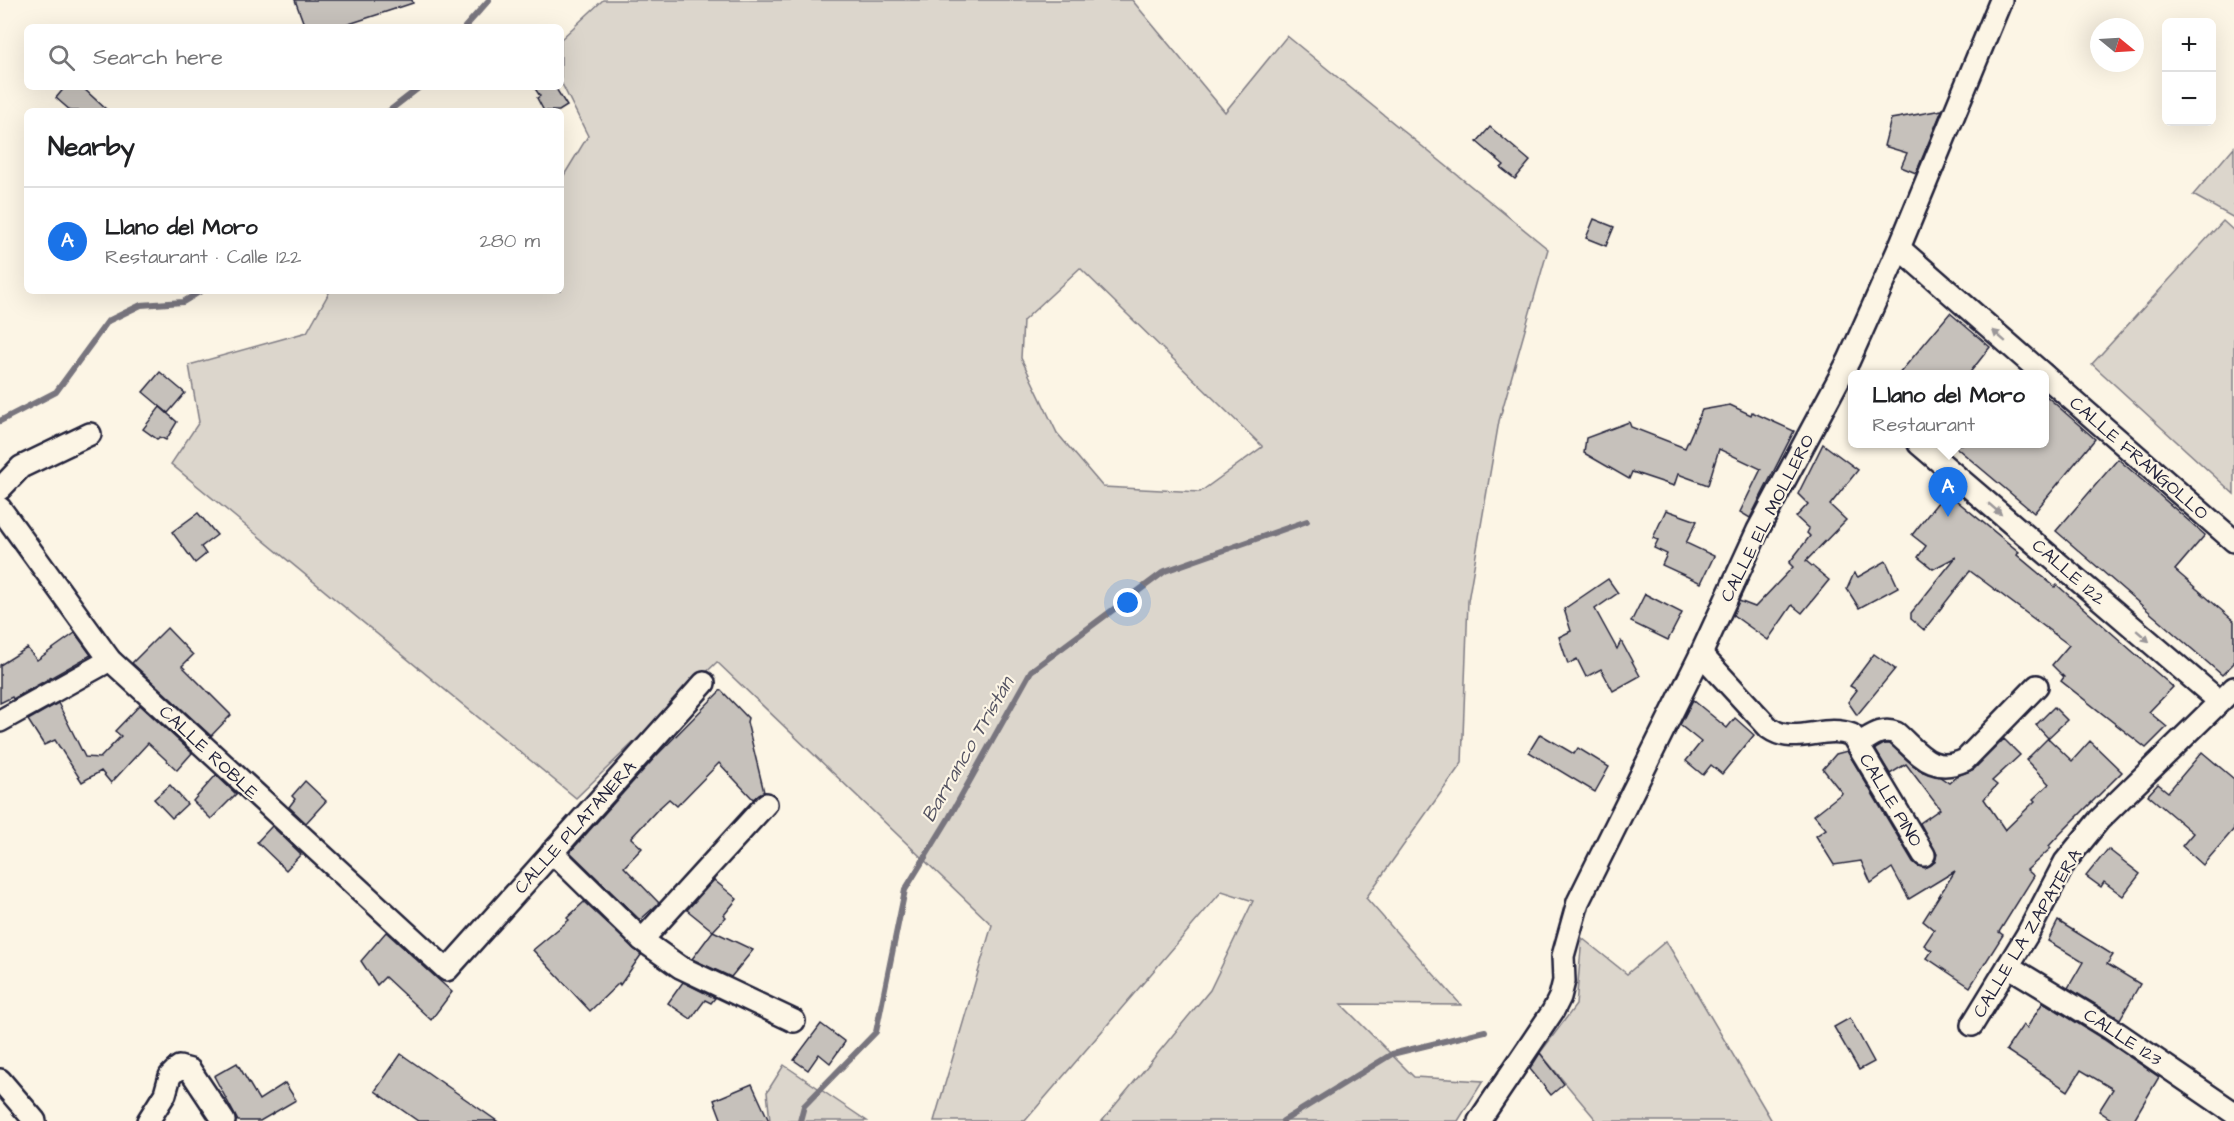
<!DOCTYPE html>
<html lang="en">
<head>
<meta charset="utf-8">
<style>
  body { margin:0; font-family:"Architects Daughter",sans-serif; background:#f2f2f2; color:#202124 }
  .controls { position:absolute; right:18px; top:18px; display:grid; overflow:hidden; border-radius:9px; box-shadow:0 6px 24px #0002 }
  .controls button { width:54px; height:54px; display:grid; place-items:center; padding:0; border:0; border-bottom:2px solid #e0e0e0; background:#fff; color:#202124; font:30px sans-serif }
  .compass { position:absolute; left:2090px; top:18px; width:54px; height:54px; border-radius:50%; background:#fff; box-shadow:0 6px 24px #0002; rotate:108deg }
  .you { position:absolute; left:1128px; top:603px; width:21px; height:21px; margin:-15px; border:4px solid #fff; border-radius:50%; background:#1a73e8; box-shadow:0 0 0 9px #1a73e833 }
  .badge { display:grid; place-items:center; width:39px; height:39px; border-radius:50%; background:#1a73e8; color:#fff; font-size:20px; font-weight:700 }
  .pin { position:absolute; translate:-50% -50px; filter:drop-shadow(0 2px 3px #0008) }
  .pin::after { content:''; position:absolute; top:32px; width:21px; height:18px; background:inherit; clip-path:polygon(0 0,100% 0,50% 100%) }
  .popup { position:absolute; left:1848px; top:370px; width:201px; height:78px; box-sizing:border-box; display:grid; place-content:center; border-radius:9px; background:#fff; filter:drop-shadow(0 2px 4px #0005); font-size:20px; white-space:nowrap; color:#757577 }
  .popup b { font-size:22px; color:#202124 }
  .popup::after { content:''; position:absolute; left:50%; top:100%; margin-left:-12px; border:12px solid transparent; border-top-color:#fff }
  .list { margin:0; padding:0; list-style:none }
  h2 { display:flex; justify-content:space-between; align-items:center; height:78px; margin:0; padding:0 24px; font-size:26px }
  h2 small { font-size:20px; font-weight:400; color:#757577 }
  .list li { display:grid; grid-template-columns:39px 1fr auto; gap:18px; align-items:center; box-sizing:border-box; height:108px; padding:0 24px; border-top:2px solid #e0e0e0 }
  .list b { display:block; font-size:22px; white-space:nowrap }
  .list p { margin:0; font-size:20px; white-space:nowrap; color:#757577 }
  .list em { font-size:20px; font-style:normal; color:#757577 }
  .icon { flex:none; width:33px; height:33px; fill:none; stroke:currentColor; stroke-width:2; stroke-linecap:round; stroke-linejoin:round }
  .map { position:relative; flex:none; width:2234px; height:1121px; overflow:hidden }
  .search { position:absolute; background:#fff; box-shadow:0 6px 24px #0002; left:24px; top:24px; width:540px; height:66px; display:flex; align-items:center; gap:15px; box-sizing:border-box; padding:0 21px; border-radius:9px; color:#757577; font-size:22px }
  .panel { position:absolute; background:#fff; box-shadow:0 6px 24px #0002; left:24px; top:108px; width:540px; height:186px; border-radius:9px }
  .map>svg:first-child { display:block }
  .green { fill:#dcd6cc; stroke:#7f7c84; stroke-width:1.5; fill-rule:evenodd }
  .lines { fill:none; stroke-linecap:round; stroke-linejoin:round }
  .stream { stroke:#78757e; stroke-width:6 }
  .building { fill:#c6c1bb; stroke:#22223b; stroke-width:1.5 }
  .minor-casing { stroke:#22223b; stroke-width:26 }
  .minor { stroke:#fcf5e5; stroke-width:21 }
  .oneway { fill:#9a9698 }
  .labels { text-anchor:middle; stroke-width:4.5; stroke-linejoin:round; paint-order:stroke }
  .street-label { font-size:18px; fill:#22223b; stroke:#fcf5e5 }
  .water-label { font-size:20px; font-style:italic; fill:#545362; stroke:#fcf5e5 }
</style>
</head>
<body>
<div class="map">
<svg width="2234" height="1121" viewBox="0 0 2234 1121">
  <rect width="100%" height="100%" fill="#fcf5e5"/>
  <filter id="ink" filterUnits="userSpaceOnUse"><feTurbulence type="fractalNoise" baseFrequency=".0167" numOctaves="2"/><feDisplacementMap in="SourceGraphic" scale="12" xChannelSelector="R" yChannelSelector="G"/><feConvolveMatrix kernelMatrix="1 2 1 2 8 2 1 2 1" color-interpolation-filters="sRGB"/></filter>
  <g filter="url(#ink)">
    <g class="green">
      <path d="M603,0H1132L1225,112L1287,36L1548,249L1499,421L1468,601L1462,763L1366,898L1461,1005L1341,1004L1414,1077L1483,1081L1458,1121H1102L1210,990L1253,901L1222,891L1025,1121H934L992,925L717,662L576,798L171,464L199,422L189,365L307,332L330,291H561V180L588,136L561,82V39ZM1080,268L1262,446V447L1200,492L1103,487L1057,433L1021,358L1023,321Z"/>
      <polygon points="2234,147 2234,218 2193,195"/>
      <polygon points="2223,221 2234,231 2234,494 2092,364"/>
      <polygon points="1582,938 1627,974 1666,941 1772,1121 1597,1121 1540,1053 1576,1005"/>
      <polygon points="784,1065 867,1121 770,1121 767,1092"/>
    </g>
    <g class="lines">
      <g class="stream">
        <polyline points="465,27 489,0"/>
        <polyline points="389,111 420,87"/>
        <polyline points="0,421 56,392 108,321 141,305 183,302 201,291"/>
        <polyline points="800,1121 804,1106 876,1032 905,890 949,818 1031,671 1165,571 1307,521"/>
        <polyline points="1283,1121 1392,1054 1485,1031"/>
      </g>
    </g>
    <g class="building">
      <polygon points="295,0 412,0 413,3 340,27 305,27"/>
      <polygon points="65,87 82,87 108,111 71,111 56,98"/>
      <polygon points="534,87 555,87 567,106 559,111 544,111 537,98 540,96"/>
      <polygon points="1942,110 1916,173 1901,167 1907,153 1884,146 1891,119"/>
      <polygon points="1490,127 1530,161 1515,179 1501,168 1504,165 1477,142"/>
      <polygon points="1594,219 1614,227 1606,246 1586,238"/>
      <polygon points="1950,313 1990,347 1968,375 1898,375"/>
      <polygon points="160,372 185,393 168,413 143,392"/>
      <polygon points="2044,394 2095,439 2034,513 1952,444 2044,444"/>
      <polygon points="1730,405 1751,415 1752,412 1794,431 1750,518 1740,512 1761,469 1719,449 1708,485 1678,474 1674,486 1632,472 1629,479 1584,453 1586,438 1629,422 1631,427 1685,448 1702,410"/>
      <polygon points="160,407 177,422 166,440 160,437 157,439 143,429"/>
      <polygon points="1823,444 1858,470 1830,505 1846,520 1806,561 1829,580 1802,613 1792,605 1768,640 1733,615 1739,601 1755,607 1793,567 1789,563 1810,536 1807,533 1809,529 1796,517 1808,504 1798,494"/>
      <polygon points="2118,459 2205,535 2175,570 2234,621 2234,663 2222,675 2056,531"/>
      <polygon points="1946,492 2019,552 2017,555 2055,587 2057,585 2173,687 2149,712 2167,727 2146,748 2061,681 2064,677 2052,665 2069,645 1970,571 1924,630 1911,619 1911,613 1956,557 1933,569 1918,557 1926,546 1912,535"/>
      <polygon points="1666,510 1697,521 1686,543 1714,556 1701,583 1662,565 1667,554 1654,548 1658,540 1653,538"/>
      <polygon points="198,513 217,535 201,547 206,554 195,563 172,532"/>
      <polygon points="1886,561 1898,587 1859,608 1847,589 1854,573 1858,577"/>
      <polygon points="1608,579 1618,593 1595,609 1617,649 1621,641 1640,676 1613,691 1601,669 1586,677 1577,659 1568,664 1559,637 1571,631 1564,609"/>
      <polygon points="1645,594 1682,613 1668,640 1631,622"/>
      <polygon points="167,628 193,655 182,666 231,715 211,736 132,663"/>
      <polygon points="75,633 91,655 13,699 12,697 0,703 0,665 27,648 37,660"/>
      <polygon points="1874,654 1895,669 1857,715 1848,702 1857,690 1850,686"/>
      <polygon points="721,690 748,718 747,722 764,792 753,799 719,763 677,806 669,799 657,810 631,838 642,848 624,867 659,903 640,920 570,852 657,755"/>
      <polygon points="1693,700 1727,728 1735,718 1754,735 1722,774 1711,765 1703,775 1686,761 1701,742 1680,725"/>
      <polygon points="58,703 85,757 100,758 121,736 115,731 140,705 192,753 177,770 148,743 111,783 101,771 82,782 55,740 44,745 28,720"/>
      <polygon points="2054,707 2067,720 2048,738 2036,725"/>
      <polygon points="1540,734 1574,754 1578,748 1609,767 1595,792 1529,752"/>
      <polygon points="2048,738 2072,761 2090,741 2122,772 2060,834 2049,846 2051,848 2027,870 2034,876 1999,932 2003,935 1970,987 1927,958 1932,951 1924,945 1934,930 1923,921 1955,871 1909,899 1892,868 1871,883 1861,861 1834,865 1816,836 1826,829 1814,815 1842,793 1823,769 1836,754 1847,751 1913,862 1918,866 1925,868 1935,862 1937,854 1920,823 1940,809 1906,764 1890,774 1875,749 1884,744 1890,744 1920,771 1940,777 1949,783 1957,776 1974,769 2004,739 2020,755 1992,781 1997,785 1984,799 2005,830 2035,801 2033,799 2049,784 2026,760"/>
      <polygon points="2202,752 2234,779 2234,829 2203,865 2182,846 2193,833 2148,795 2158,784 2168,792"/>
      <polygon points="216,775 236,794 211,819 193,801"/>
      <polygon points="305,781 326,801 306,823 289,807 295,799 292,796"/>
      <polygon points="170,785 187,804 172,818 154,799"/>
      <polygon points="272,826 301,854 286,870 257,842"/>
      <polygon points="2108,849 2140,874 2123,896 2104,882 2101,887 2086,876"/>
      <polygon points="714,880 737,899 724,915 726,917 713,931 687,910"/>
      <polygon points="584,902 641,955 620,985 619,983 590,1011 533,950 569,920 567,918"/>
      <polygon points="2058,921 2113,955 2107,964 2140,984 2120,1019 2068,988 2083,962 2048,941"/>
      <polygon points="713,931 753,950 731,977 692,959"/>
      <polygon points="386,932 452,992 431,1020 385,977 377,985 361,961"/>
      <polygon points="683,982 715,998 711,1003 705,1000 691,1019 668,1003"/>
      <polygon points="2043,1002 2103,1039 2159,1077 2133,1121 2114,1121 2099,1111 2113,1089 2081,1070 2068,1091 2006,1050 2023,1025 2027,1028"/>
      <polygon points="1850,1018 1874,1062 1859,1070 1834,1027"/>
      <polygon points="821,1024 845,1042 830,1063 819,1054 808,1070 794,1060"/>
      <polygon points="1540,1053 1564,1084 1551,1095 1530,1069"/>
      <polygon points="401,1054 497,1121 418,1121 375,1091"/>
      <polygon points="237,1063 259,1100 285,1083 296,1100 260,1121 238,1121 214,1076"/>
      <polygon points="752,1084 769,1121 722,1121 714,1100"/>
    </g>
    <g class="lines">
      <defs>
        <g id="minor">
          <polyline points="1899,248 2043,374"/>
          <polyline points="2044,375 2234,541"/>
          <polyline points="1919,444 2219,701"/>
          <polyline points="0,489 21,467 90,434"/>
          <polyline points="0,508 110,660 447,970 704,683"/>
          <path d="M1701,654L1769,728C1795,747 1824,723 1852,735L1924,855"/>
          <polyline points="0,721 110,660"/>
          <path d="M1858,744C1871,737 1881,727 1896,733C1920,754 1932,775 1965,760L2037,686"/>
          <polyline points="552,852 642,940 680,967 794,1021"/>
          <polyline points="642,940 766,804"/>
          <polyline points="2008,966 2110,1028 2234,1113"/>
          <polyline points="1972,1025 2027,935 2065,862 2099,820 2234,688"/>
          <polyline points="0,1080 35,1121"/>
          <polyline points="148,1121 165,1094 170,1076 179,1067 190,1070 224,1121"/>
          <polyline points="1479,1121 1553,1011 1560,997 1564,981 1563,956 1578,902 1701,654 1758,530 1849,360 1899,248 2001,0"/>
        </g>
      </defs>
      <use href="#minor" class="minor-casing"/>
      <use href="#minor" class="minor"/>
    </g>
    <defs><path id="oneway-solid" d="M-6-.8H1V-3.2L6.5 0L1 3.2V.8H-6Z" transform="scale(1.5)"/></defs>
    <g class="oneway">
      <use href="#oneway-solid" transform="translate(1999 336) rotate(-139)"/>
      <use href="#oneway-solid" transform="translate(1995 509) rotate(41)"/>
      <use href="#oneway-solid" transform="translate(2143 636) rotate(41)"/>
    </g>
  </g>
  <g class="labels">
    <g class="street-label">
      <text transform="translate(2139 458) rotate(41)" y="6">CALLE FRANGOLLO</text>
      <text transform="translate(1767 518) rotate(-63)" y="6">CALLE EL MOLLERO</text>
      <text transform="translate(2069 572) rotate(41)" y="6">CALLE 122</text>
      <text transform="translate(209 752) rotate(43)" y="6">CALLE ROBLE</text>
      <text transform="translate(1891 800) rotate(59)" y="6">CALLE PINO</text>
      <text transform="translate(575 827) rotate(-48)" y="6">CALLE PLATANERA</text>
      <text transform="translate(2027 933) rotate(-59)" y="6">CALLE LA ZAPATERA</text>
      <text transform="translate(2123 1037) rotate(33)" y="6">CALLE 123</text>
    </g>
    <g class="water-label">
      <text transform="translate(967 749) rotate(-60)" y="7">Barranco Tristán</text>
    </g>
  </g>
</svg>
<div class="controls">
<button>+</button>
<button>−</button>
</div>
<svg class="compass" viewBox="-18 -18 36 36"><path d="M0-13l5 13h-10z" fill="#e53935"/><path d="M0 13l5-13h-10z" fill="#757577"/></svg>
<div class="you"></div>
<div class="pin badge" style="left:1948px;top:517px">A</div>
<div class="popup"><b>Llano del Moro</b>Restaurant</div>
<div class="search"><svg class="icon" aria-label="search" viewBox="0 0 24 24"><circle cx="10" cy="10" r="6"/><path d="M15 15l6 6"/></svg>Search here</div>
<section class="panel">
<h2>Nearby<small></small></h2>
<ul class="list">
<li><span class="badge">A</span><div><b>Llano del Moro</b><p>Restaurant · Calle 122</p></div><em>280 m</em></li>
</ul>
</section>
</div>
</body>
</html>
